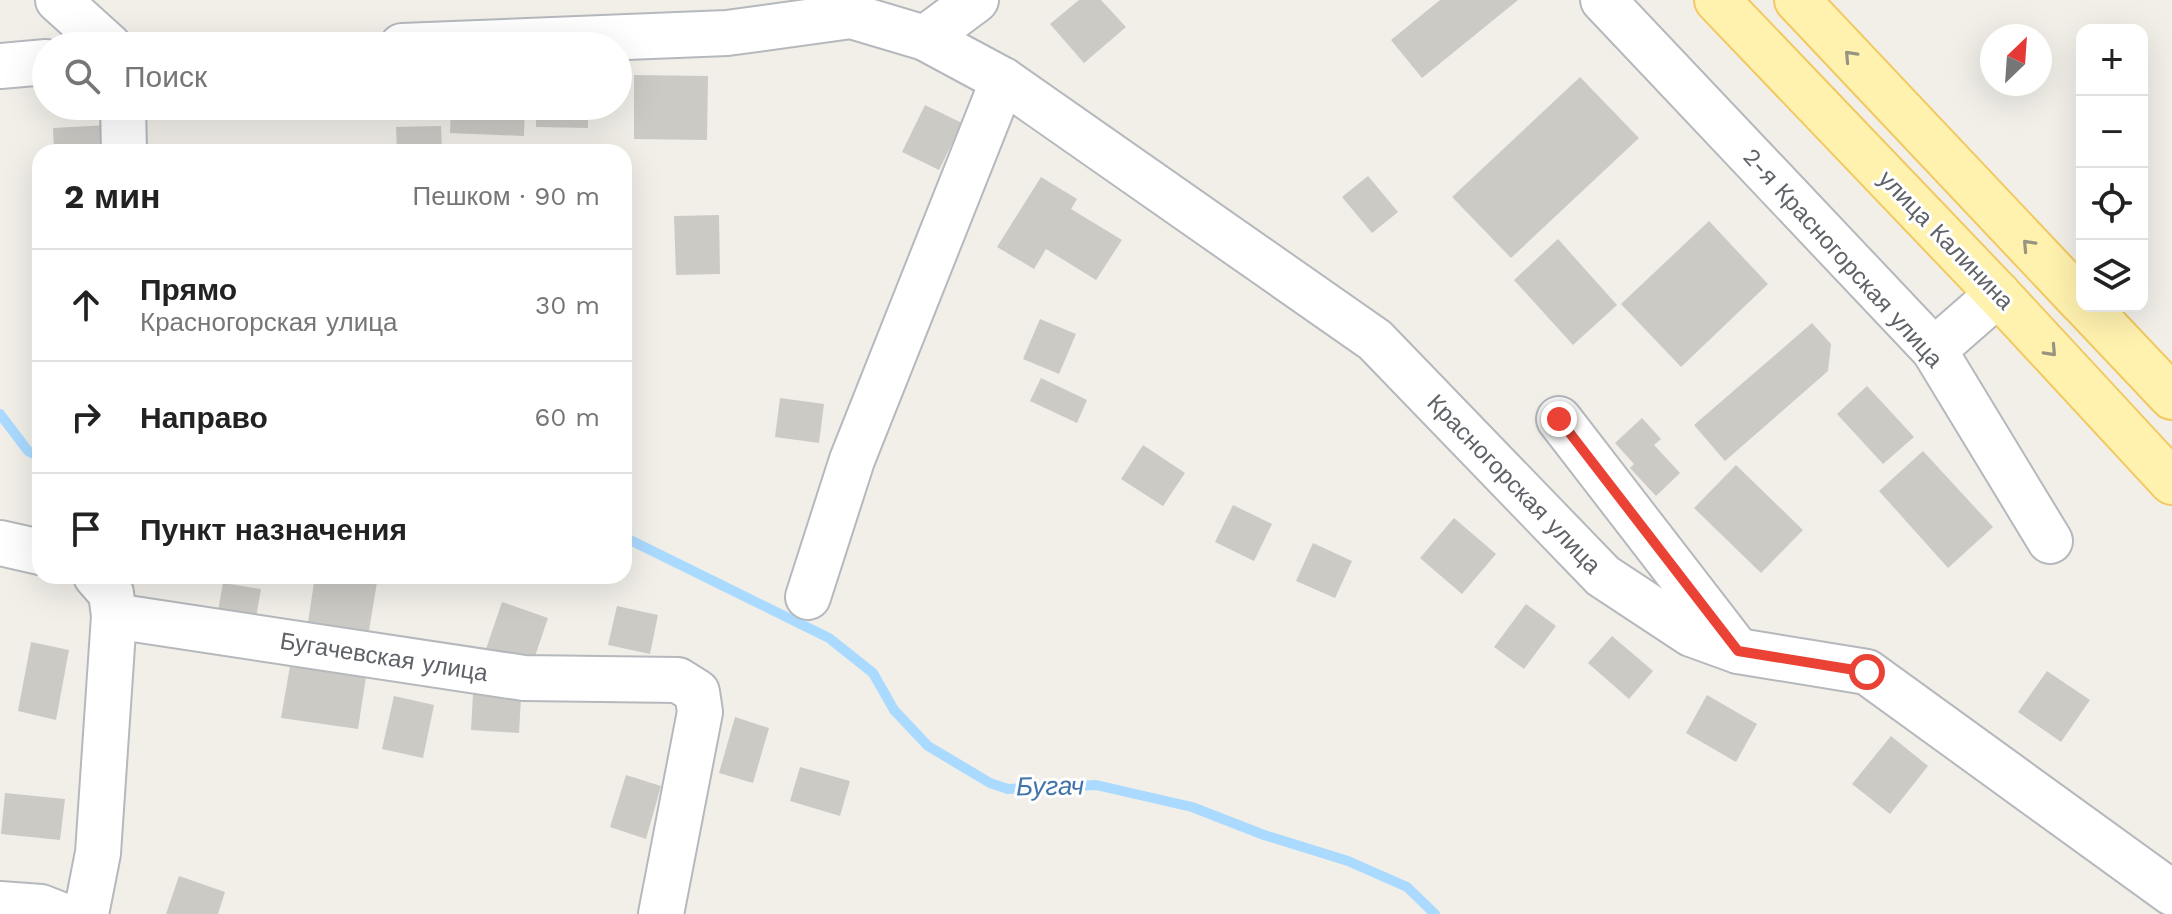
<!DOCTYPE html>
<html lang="ru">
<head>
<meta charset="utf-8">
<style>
  body { margin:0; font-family:"Work Sans",sans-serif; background:#f6f6f6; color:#222 }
  .controls { position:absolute; right:24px; top:24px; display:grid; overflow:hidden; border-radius:16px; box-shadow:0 8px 32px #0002 }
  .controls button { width:72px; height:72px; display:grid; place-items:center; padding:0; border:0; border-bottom:2px solid #e0e0e0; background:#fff; color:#222; font:40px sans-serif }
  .compass { position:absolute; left:1980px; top:24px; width:72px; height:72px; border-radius:50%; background:#fff; box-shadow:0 8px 32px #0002; rotate:25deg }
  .stop { position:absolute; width:24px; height:24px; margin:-18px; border:6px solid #ea4335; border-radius:50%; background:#fff }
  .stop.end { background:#ea4335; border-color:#fff; box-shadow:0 2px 8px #0008 }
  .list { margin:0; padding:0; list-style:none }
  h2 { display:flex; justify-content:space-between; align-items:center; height:104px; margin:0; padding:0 32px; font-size:34px }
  h2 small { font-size:26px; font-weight:400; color:#767676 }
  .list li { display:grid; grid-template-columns:52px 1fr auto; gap:24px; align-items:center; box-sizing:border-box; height:112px; padding:0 32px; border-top:2px solid #e0e0e0 }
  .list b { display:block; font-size:30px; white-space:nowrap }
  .list p { margin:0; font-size:26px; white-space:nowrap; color:#767676 }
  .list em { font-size:26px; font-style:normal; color:#767676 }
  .icon { flex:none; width:44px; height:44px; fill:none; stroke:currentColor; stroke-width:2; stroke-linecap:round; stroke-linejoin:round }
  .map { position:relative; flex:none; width:2172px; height:914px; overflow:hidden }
  .search { position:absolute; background:#fff; box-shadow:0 8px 32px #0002; left:32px; top:32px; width:600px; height:88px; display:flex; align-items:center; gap:20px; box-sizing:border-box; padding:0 28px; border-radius:44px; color:#767676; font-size:30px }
  .panel { position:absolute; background:#fff; box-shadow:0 8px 32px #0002; left:32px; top:144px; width:600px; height:440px; border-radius:24px }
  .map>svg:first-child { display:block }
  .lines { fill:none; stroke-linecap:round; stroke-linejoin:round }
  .stream { stroke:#aadaff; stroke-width:10 }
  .building { fill:#cccac5 }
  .minor-casing { stroke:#b5b8bc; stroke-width:48 }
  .major-casing { stroke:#f2c960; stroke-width:48 }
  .minor { stroke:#fff; stroke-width:44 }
  .major { stroke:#fff2af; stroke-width:44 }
  .oneway { stroke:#979581 }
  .route { stroke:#ea4335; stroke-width:10 }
  .labels { text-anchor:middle; stroke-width:6; stroke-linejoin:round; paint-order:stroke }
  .street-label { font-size:24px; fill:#5f6368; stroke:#fff }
  .water-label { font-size:26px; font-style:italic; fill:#4174aa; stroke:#fff }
</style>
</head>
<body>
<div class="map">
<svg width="2172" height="914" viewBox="0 0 2172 914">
  <rect width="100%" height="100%" fill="#f1efe8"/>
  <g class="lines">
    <g class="stream">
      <polyline points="0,414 28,451 40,457"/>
      <polyline points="624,537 829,638 873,673 894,710 928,746 990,783 1008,789 1096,785 1192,807 1264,835 1348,861 1407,887 1435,914"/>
    </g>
  </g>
  <g class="building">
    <polygon points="1079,0 1101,0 1126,27 1084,63 1050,24"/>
    <polygon points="1440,0 1518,0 1422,78 1391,40"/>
    <polygon points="634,75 708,76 707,140 634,139"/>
    <polygon points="1580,77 1639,138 1511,258 1452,197"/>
    <polygon points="925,105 962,123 939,170 902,152"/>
    <polygon points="451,106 525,106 524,136 450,133"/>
    <polygon points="536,106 588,106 588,128 536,127"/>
    <polygon points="109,125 111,152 54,152 53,128"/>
    <polygon points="441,126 442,152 397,152 396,127"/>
    <polygon points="1368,176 1398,212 1372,233 1342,197"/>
    <polygon points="1041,177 1077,199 1071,209 1122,240 1096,280 1046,249 1034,269 997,247"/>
    <polygon points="719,215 720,274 676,275 674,216"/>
    <polygon points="1709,221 1768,284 1681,367 1621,304"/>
    <polygon points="1558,239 1617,305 1573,345 1514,280"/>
    <polygon points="1040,319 1076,334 1059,374 1023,359"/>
    <polygon points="1812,323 1831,344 1828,371 1725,461 1694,425"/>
    <polygon points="1041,378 1087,400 1077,423 1030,401"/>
    <polygon points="1867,386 1914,437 1883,464 1837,414"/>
    <polygon points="780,398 824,404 819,443 775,437"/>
    <polygon points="1642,418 1661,439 1654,445 1680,473 1656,496 1630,468 1634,464 1615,443"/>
    <polygon points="1143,445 1185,473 1163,506 1121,479"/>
    <polygon points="1923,451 1993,527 1948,568 1879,491"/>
    <polygon points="1736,465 1803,530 1761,573 1694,508"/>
    <polygon points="1233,505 1272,524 1254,561 1215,542"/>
    <polygon points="1454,518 1496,554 1462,594 1420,558"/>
    <polygon points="1313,543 1352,561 1335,598 1296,581"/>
    <polygon points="315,576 378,576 368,637 307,629"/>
    <polygon points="223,583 261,589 254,629 216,622"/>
    <polygon points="502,602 548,618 532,665 486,649"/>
    <polygon points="1526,604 1556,626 1524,669 1494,647"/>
    <polygon points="617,606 658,615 650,654 608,645"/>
    <polygon points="1612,636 1653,671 1629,699 1588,663"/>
    <polygon points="31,642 69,650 56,720 18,711"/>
    <polygon points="290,666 366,677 358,729 281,718"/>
    <polygon points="2047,671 2090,700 2061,742 2018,712"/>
    <polygon points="473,694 521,698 519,733 471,730"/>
    <polygon points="1707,695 1757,724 1736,762 1686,733"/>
    <polygon points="394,696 434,705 423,758 382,749"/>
    <polygon points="735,717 769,728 753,783 719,773"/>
    <polygon points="1891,736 1928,766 1890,814 1852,784"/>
    <polygon points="800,767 850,781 840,816 790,801"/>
    <polygon points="626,775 661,786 646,839 610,827"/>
    <polygon points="5,793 65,799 60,840 1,834"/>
    <polygon points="179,876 225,892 218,914 166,914"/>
  </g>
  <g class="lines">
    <defs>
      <g id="minor">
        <polyline points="58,0 109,46"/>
        <polyline points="1603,0 1934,350 2050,541"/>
        <polyline points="925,38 976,0"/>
        <polyline points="402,46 727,33 851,16 925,38 1003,80 1375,340 1603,576 1691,634 1738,651 1867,672 2172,893"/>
        <polyline points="0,66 46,62"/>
        <polyline points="123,106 124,152"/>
        <polyline points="1934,350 1998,294"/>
        <polyline points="1559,419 1738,651"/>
        <polyline points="0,543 40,552"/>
        <polyline points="96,576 111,593 114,616 524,678 678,680 697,692 700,712 661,914"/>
        <polyline points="808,597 852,460 1003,80"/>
        <polyline points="0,904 41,907 59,914"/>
        <polyline points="86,914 98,853 114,616"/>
      </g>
      <g id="major">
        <polyline points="1717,0 1998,294 2172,482"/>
        <polyline points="1797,0 2082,302"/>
        <polyline points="2086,306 2172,397"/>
      </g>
    </defs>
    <use href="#minor" class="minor-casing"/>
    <use href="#major" class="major-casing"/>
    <use href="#minor" class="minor"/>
    <use href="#major" class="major"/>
  </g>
  <defs><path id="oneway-chevron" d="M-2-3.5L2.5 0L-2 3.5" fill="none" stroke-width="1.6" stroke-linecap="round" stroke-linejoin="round" transform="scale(2)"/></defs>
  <g class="oneway">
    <use href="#oneway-chevron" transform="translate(1850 56) rotate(-133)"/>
    <use href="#oneway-chevron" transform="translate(2028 245) rotate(-133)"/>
    <use href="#oneway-chevron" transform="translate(2051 351) rotate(47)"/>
  </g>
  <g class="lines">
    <polyline class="route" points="1559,419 1738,651 1867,672"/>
  </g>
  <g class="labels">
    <g class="street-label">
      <text transform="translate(1946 240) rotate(46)" y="8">улица Калинина</text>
      <text transform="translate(1843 258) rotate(48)" y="8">2-я Красногорская улица</text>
      <text transform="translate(1514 484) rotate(46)" y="8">Красногорская улица</text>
      <text transform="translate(384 657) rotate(9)" y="8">Бугачевская улица</text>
    </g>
    <g class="water-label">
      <text transform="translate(1050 786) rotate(-1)" y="9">Бугач</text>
    </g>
  </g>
</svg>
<div class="controls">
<button>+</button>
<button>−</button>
<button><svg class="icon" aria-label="locate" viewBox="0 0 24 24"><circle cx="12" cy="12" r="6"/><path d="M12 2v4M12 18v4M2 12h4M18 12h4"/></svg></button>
<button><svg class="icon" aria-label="layers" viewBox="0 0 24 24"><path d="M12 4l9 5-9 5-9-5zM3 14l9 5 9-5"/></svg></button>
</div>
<svg class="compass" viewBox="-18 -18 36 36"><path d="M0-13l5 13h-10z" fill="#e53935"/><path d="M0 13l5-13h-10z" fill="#767676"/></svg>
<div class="stop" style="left:1867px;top:672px"></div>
<div class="stop end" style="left:1559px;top:419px"></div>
<div class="search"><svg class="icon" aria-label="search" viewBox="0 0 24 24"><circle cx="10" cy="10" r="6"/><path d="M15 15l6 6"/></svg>Поиск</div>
<section class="panel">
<h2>2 мин<small>Пешком · 90 m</small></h2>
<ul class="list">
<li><svg class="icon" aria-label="ahead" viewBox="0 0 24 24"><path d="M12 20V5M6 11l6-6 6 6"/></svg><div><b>Прямо</b><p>Красногорская улица</p></div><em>30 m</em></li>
<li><svg class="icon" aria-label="right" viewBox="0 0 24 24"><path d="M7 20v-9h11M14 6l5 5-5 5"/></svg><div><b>Направо</b></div><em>60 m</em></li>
<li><svg class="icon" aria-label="arrive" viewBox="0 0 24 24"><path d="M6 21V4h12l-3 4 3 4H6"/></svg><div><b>Пункт назначения</b></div></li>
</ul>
</section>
</div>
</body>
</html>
